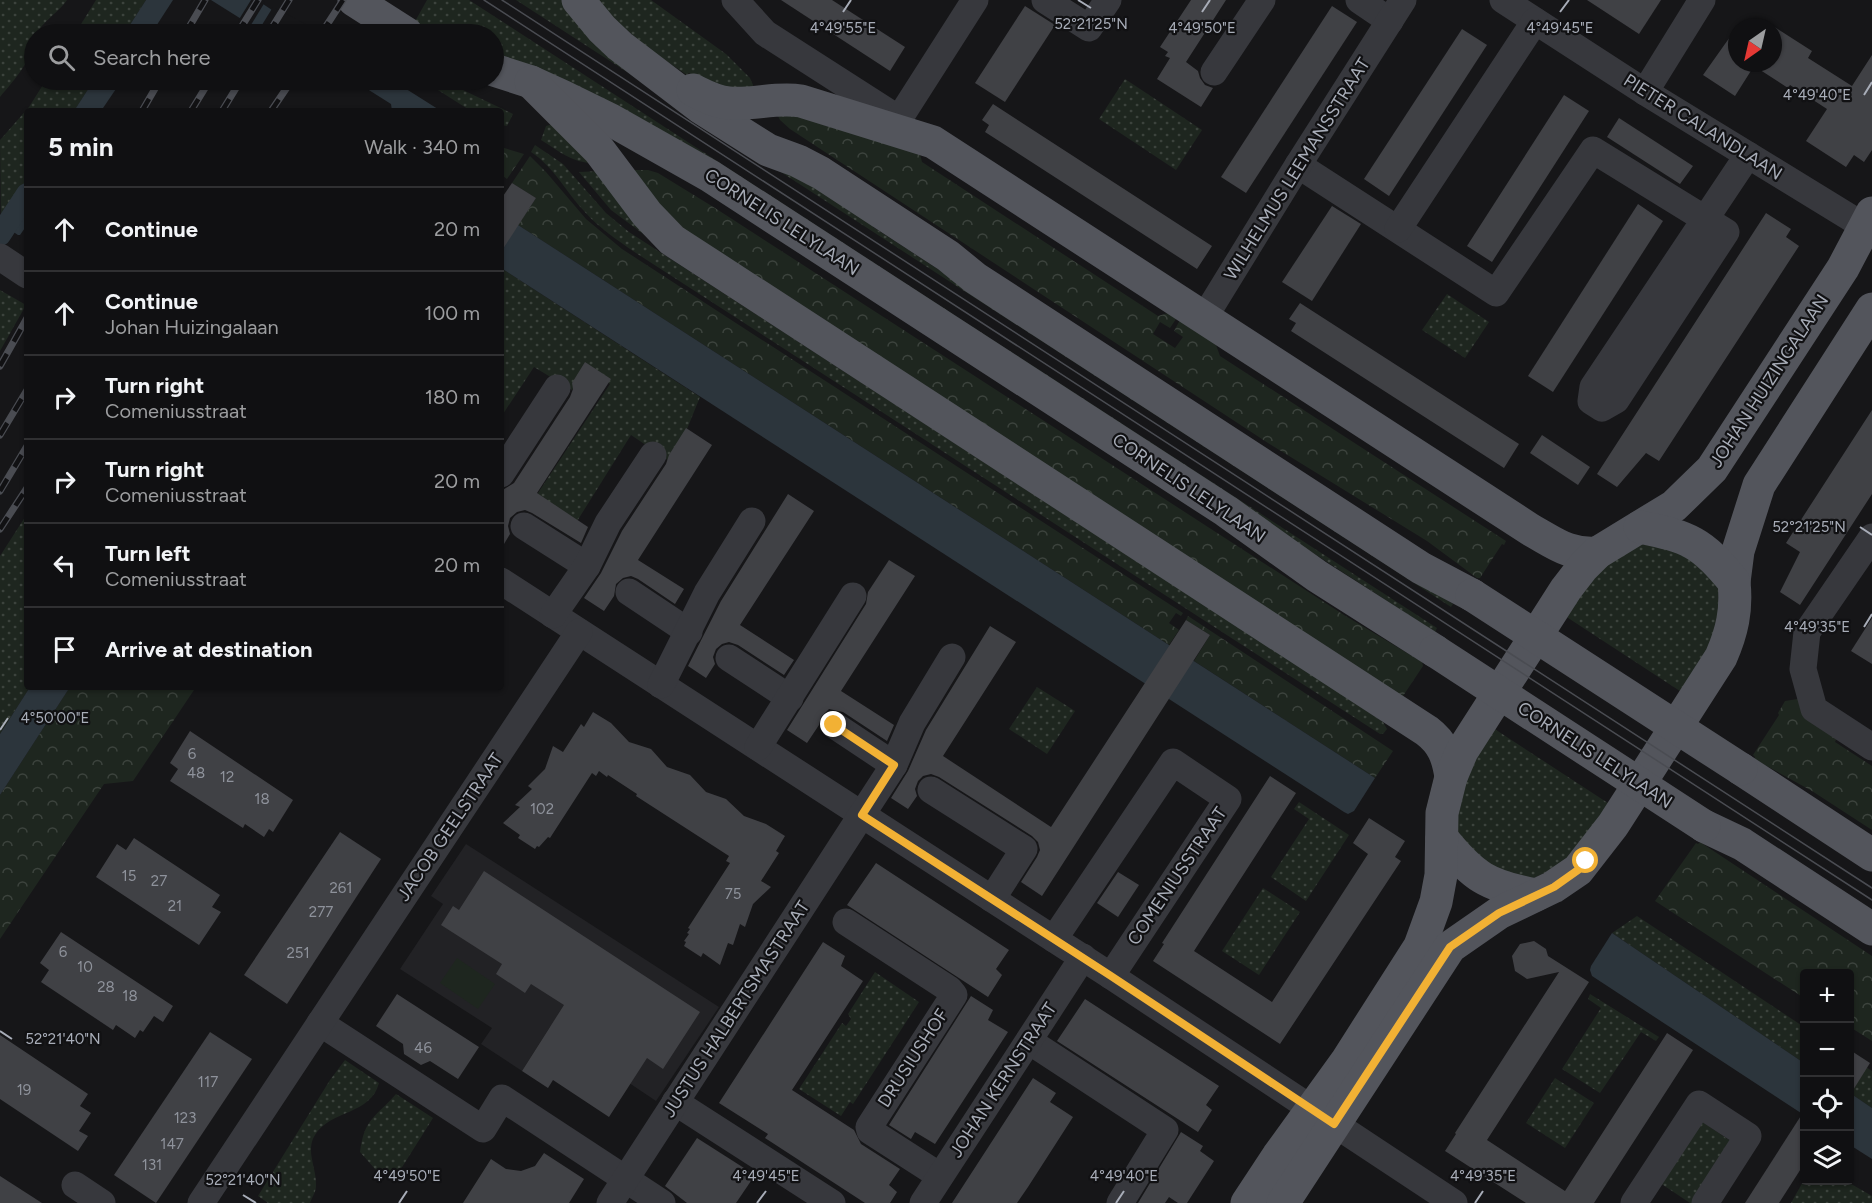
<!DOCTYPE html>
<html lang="en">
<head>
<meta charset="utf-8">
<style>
  body { margin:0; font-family:Figtree,sans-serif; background:#19191b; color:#f1f3f6 }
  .controls { position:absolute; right:18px; bottom:18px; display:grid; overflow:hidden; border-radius:6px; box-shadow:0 2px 4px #0004 }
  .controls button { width:54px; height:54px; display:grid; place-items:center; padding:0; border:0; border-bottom:2px solid #303032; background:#101012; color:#f1f3f6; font:30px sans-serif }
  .compass { position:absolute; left:1728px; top:18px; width:54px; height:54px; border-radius:50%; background:#101012; box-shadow:0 2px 4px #0004; rotate:214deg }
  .stop { position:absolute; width:18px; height:18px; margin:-14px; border:4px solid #f2b134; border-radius:50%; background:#fff }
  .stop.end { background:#f2b134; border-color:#fff; box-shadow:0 2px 6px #0008 }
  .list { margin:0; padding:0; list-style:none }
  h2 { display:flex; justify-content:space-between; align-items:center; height:78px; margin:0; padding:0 24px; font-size:26px }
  h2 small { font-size:20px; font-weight:400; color:#9c9d9f }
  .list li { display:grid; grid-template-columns:39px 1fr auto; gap:18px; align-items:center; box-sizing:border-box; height:84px; padding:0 24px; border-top:2px solid #303032 }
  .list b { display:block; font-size:22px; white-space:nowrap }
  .list p { margin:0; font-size:20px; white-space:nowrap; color:#9c9d9f }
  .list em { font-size:20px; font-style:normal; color:#9c9d9f }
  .icon { flex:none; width:33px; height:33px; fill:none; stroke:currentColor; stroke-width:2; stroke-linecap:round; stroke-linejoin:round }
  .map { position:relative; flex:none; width:1872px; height:1203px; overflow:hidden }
  .search { position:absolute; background:#101012; box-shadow:0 2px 4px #0004; left:24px; top:24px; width:480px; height:66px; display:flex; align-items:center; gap:15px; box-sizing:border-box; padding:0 21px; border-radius:33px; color:#9c9d9f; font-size:22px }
  .panel { position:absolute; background:#101012; box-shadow:0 2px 4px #0004; left:24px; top:108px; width:480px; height:582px; border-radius:6px }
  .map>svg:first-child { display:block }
  .built { fill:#222225 }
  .grass { fill:url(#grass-dots) }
  .forest { fill:url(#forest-crowns) }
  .garden { fill:#1e261f }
  .water { fill:#2c353c }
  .pier { fill:#161618 }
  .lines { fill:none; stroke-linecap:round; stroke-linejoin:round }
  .canal { stroke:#2c353c; stroke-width:22 }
  .building { fill:#404145 }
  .minor { stroke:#37383d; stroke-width:27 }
  .major { stroke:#53555c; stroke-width:33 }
  .tram { stroke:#4a4c52; stroke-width:1.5 }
  .rail-casing { stroke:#4a4c52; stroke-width:7 }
  .rail { stroke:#111113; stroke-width:4.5; stroke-dasharray:14; stroke-linecap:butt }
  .major-bridge { stroke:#53555c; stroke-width:33 }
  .route { stroke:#f2b134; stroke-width:8 }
  .ticks { fill:none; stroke:#a8adb8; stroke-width:2 }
  .labels { text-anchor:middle; stroke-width:4.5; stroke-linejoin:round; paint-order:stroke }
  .number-label { font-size:15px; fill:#8e929b }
  .street-label { font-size:18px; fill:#a8adb8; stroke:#111113 }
  .ticks-label { font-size:15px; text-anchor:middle; fill:#a8adb8; stroke:#111113; stroke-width:4.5; stroke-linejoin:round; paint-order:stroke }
</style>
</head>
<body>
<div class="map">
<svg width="1872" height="1203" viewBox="0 0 1872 1203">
  <defs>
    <pattern id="grass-dots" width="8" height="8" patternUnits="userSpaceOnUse" patternTransform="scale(1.5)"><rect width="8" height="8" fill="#1e261f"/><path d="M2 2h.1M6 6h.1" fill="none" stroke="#3c433d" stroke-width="1.8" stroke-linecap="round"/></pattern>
    <pattern id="forest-crowns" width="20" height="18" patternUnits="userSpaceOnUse" patternTransform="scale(1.5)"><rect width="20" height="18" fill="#1e261f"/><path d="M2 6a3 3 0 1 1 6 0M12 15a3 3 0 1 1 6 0" fill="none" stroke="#3c433d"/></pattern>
  </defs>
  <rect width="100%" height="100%" fill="#161618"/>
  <polygon class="built" points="466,844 719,1007 656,1101 574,1046 550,1027 522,1071 481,1044 492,1028 400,969 443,904 431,896"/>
  <g class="grass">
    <path d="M0,0H67C60,11 41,23 37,34H34C34,59 15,79 0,97Z"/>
    <polygon points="96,0 146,0 124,34 75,34"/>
    <polygon points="427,0 469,0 1437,628 1435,632 748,186 494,58 494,34 429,34 413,25"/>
    <polygon points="516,0 563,0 867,210 873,227 1453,604 1451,607"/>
    <polygon points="592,0 651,0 726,54 750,78 756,92 730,96 689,73 687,75 650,50"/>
    <polygon points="1125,79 1202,130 1176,170 1099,119"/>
    <polygon points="46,80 94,80 74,111 27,111 27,183 1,223 0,140 29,107"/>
    <polygon points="433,80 442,80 513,114 507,126 501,125 501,111 471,111 430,85"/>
    <path d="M557,123L596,163C573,164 559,151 541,140L546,126Z"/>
    <path d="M535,145L563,164L606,213L629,232L1346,697L1383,722L1387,729L1383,734H1380L636,253C617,240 599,228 584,211C566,192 554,167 531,152Z"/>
    <polygon points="602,171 646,236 611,210 579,172"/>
    <polygon points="501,268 700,397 685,434 668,460 631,435 574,526 534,499 610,384 586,369 572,390 534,367 501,417"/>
    <polygon points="0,290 26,305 0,351"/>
    <polygon points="1447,294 1489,322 1465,358 1422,330"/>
    <polygon points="27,514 27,687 30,687 0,734 0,556"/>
    <polygon points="1647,543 1684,552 1718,585 1723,617 1686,695 1562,614 1576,593 1622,551"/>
    <polygon points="1037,687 1075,711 1047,754 1009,729"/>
    <polygon points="1490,726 1614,807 1573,859 1532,879 1489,866 1458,835 1455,809"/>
    <polygon points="1299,802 1349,835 1306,901 1271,877 1309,819 1294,809"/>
    <polygon points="1263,888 1300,912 1259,975 1222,951"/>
    <polygon points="1637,916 1804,1027 1804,1063 1612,933"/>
    <polygon points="875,972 919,1002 853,1104 850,1102 841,1116 799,1089 842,1023 846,1026 851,1019 848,1014"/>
    <polygon points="1590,994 1659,1037 1656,1041 1641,1032 1600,1093 1562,1069 1601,1008 1588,999"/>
    <polygon points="1850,1056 1872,1071 1872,1108 1850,1093"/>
    <path d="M345,1060L379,1083C371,1115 330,1110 315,1135C305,1151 317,1168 316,1186C316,1192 312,1197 310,1203H268L258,1196L330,1080Z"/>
    <polygon points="1555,1078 1594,1103 1565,1148 1526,1123"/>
    <path d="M396,1094L433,1118L394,1180L375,1169L360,1152C364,1118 376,1117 396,1094Z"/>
    <polygon points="1701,1121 1735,1144 1696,1203 1690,1203 1660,1183"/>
    <polygon points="1804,1180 1846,1181 1872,1196 1872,1203 1791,1203"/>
  </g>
  <g class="forest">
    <polygon points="773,106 920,154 922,162 1158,316 1171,312 1178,316 1170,328 1160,322 1153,334 1175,348 1183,337 1174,331 1181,318 1216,345 1220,356 1506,541 1504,545 1502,544 1480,578 1477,578 1427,541 1268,443 790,129 780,120"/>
    <polygon points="501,147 524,154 507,179 503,176 501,178"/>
    <polygon points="530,156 546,172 586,219 622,249 1183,613 1181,616 1176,613 1169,623 1179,630 1169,645 518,225 536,198 512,183"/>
    <polygon points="630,170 648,170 658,173 715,208 1344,615 1422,662 1423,666 1401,699 706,252 628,171"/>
    <polygon points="1188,616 1393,751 1375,778 1194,661 1210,635 1186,620"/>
    <polygon points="70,687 196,687 133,781 104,784 0,939 0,795"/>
    <polygon points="1804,698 1840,730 1835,742 1872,766 1872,830 1812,791 1754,759 1755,757 1753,755 1779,715 1778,713 1785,701"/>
    <polygon points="1700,842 1872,956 1872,1041 1850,1027 1850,974 1804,974 1804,998 1655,901 1696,843 1698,844"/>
  </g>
  <polygon class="garden" points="457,958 495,984 478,1009 440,983"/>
  <g class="water">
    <polygon points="146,0 173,0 151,34 124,34"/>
    <polygon points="211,0 257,0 278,14 265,34"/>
    <polygon points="94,80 122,80 101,111 74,111"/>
    <polygon points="353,80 392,80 441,111 392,111 391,104"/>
    <polygon points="27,183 27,225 20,235 18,235 0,264 0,246 11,229 1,223"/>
    <polygon points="501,214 1375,778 1354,811 1348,814 1344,812 501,268"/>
    <polygon points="30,687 70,687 0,795 0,734"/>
    <polygon points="1612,933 1804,1063 1804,1115 1592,976 1590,970 1591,966"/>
    <polygon points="1850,1093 1872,1108 1872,1159 1850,1145"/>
  </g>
  <g class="pier">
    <polygon points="251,0 262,0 265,2 249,28 238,21"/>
    <polygon points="273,7 321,32 323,34 259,34 257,33"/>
    <polygon points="0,223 21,237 0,267 0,241 7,230"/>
  </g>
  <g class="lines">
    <polyline class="canal" points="0,235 27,194"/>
  </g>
  <g class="building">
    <polygon points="781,0 832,0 905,47 890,71"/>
    <polygon points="1191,0 1226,0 1186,62 1198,71 1200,78 1205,85 1213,88 1201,107 1157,79 1170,58 1165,56 1168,52 1160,47"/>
    <polygon points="1587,0 1661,0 1639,34"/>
    <polygon points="1025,6 1055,25 1005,102 975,83"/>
    <polygon points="1332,6 1357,22 1246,193 1221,177"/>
    <polygon points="1773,26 1812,51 1808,58 1852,86 1872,55 1872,150 1864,162 1854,155 1846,167 1806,141 1827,109 1790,85 1788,88 1754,66 1735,96 1703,75 1737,27 1737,63 1773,63"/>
    <polygon points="1462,29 1487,45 1389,196 1364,179"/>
    <polygon points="1564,95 1589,111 1492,262 1467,246"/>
    <polygon points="993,104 1212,246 1197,269 985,132 989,125 982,120"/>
    <polygon points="1619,118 1693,166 1680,184 1607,137"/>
    <polygon points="512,183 536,198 501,252 501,199"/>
    <polygon points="1638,204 1663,221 1553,392 1528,376"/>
    <polygon points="1332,206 1361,224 1312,301 1282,282"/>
    <polygon points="1766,213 1791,229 1786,237 1799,246 1659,461 1646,453 1617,487 1597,474"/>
    <polygon points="1300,303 1519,444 1504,468 1291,331 1296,323 1289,319"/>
    <polygon points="585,362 611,379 537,493 588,527 581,543 532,513 525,510 517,512 510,518 508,526 510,534 501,549 501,491 514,483 570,397 573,389 572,383"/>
    <polygon points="1872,410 1872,494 1800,605 1780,592 1800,552 1786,543"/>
    <polygon points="686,428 712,445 638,560 684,589 675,604 638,579 631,576 623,578 616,584 614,596 604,611 584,598 601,573 622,531 666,464 669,455"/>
    <polygon points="1542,435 1590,467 1578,485 1530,453"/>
    <polygon points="788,494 814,511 740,625 794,660 784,675 738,645 729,642 722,644 716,649 713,657 715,664 706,678 688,666 721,601"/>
    <polygon points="889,560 915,576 841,691 894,725 887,741 843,712 829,709 821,717 819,725 807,743 787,730 866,604 868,592"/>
    <polygon points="1872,618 1872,664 1851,651"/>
    <polygon points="1186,620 1210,635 1042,896 1021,882 1037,857 1040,850 1038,842 1032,836 939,777 931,774 923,776 918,781 915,789 917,796 908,809 891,798 908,771 926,730 990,626 1016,642 943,756 1051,827"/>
    <polygon points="593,712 611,723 629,742 651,749 667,767 690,775 706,792 726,799 744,816 766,824 785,836 776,851 779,853 761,881 771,887 753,904 745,927 740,924 733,945 728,943 720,965 703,953 701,957 684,946 686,942 684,941 689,934 687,933 690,929 688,928 730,863 726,861 729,856 636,796 637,794 608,775 607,777 599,771 596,776 592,773 550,838 548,837 539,847 537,846 535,849 518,838 520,835 503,823 520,807 515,805 532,789 528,786 545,769 553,746 563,752 581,724 584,727"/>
    <polygon points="190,731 293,800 273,832 269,829 264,837 245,824 243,828 170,781 178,769 170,763"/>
    <polygon points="1270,776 1296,793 1194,951 1272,1002 1368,854 1353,843 1369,818 1405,841 1395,857 1401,861 1280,1044 1153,961 1164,944 1162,943"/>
    <polygon points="340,832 381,859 287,1004 244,975"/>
    <polygon points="134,838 220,895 212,907 221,912 199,945 96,877 117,844 126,850"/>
    <polygon points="876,863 1009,950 996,969 1002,975 988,997 847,905"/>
    <polygon points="484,871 700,1012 663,1069 647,1058 609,1117 553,1080 548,1088 522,1071 564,1005 531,984 525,993 496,974 502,964 441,925 453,906 459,910"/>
    <polygon points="1118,872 1139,885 1118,917 1097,903"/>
    <polygon points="61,932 173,1006 163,1022 154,1016 143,1032 140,1030 135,1038 116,1025 113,1030 41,982 49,970 40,963"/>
    <polygon points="1534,941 1546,949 1548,956 1589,982 1487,1140 1565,1191 1667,1033 1693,1050 1594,1203 1526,1203 1445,1151 1456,1134 1455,1133 1559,972 1527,979 1515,971 1512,956 1520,944"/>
    <polygon points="823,942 845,956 841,966 863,981 792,1090 854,1130 861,1144 900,1169 889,1185 897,1192 890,1203 865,1203 765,1138 768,1134 719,1103"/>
    <polygon points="397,994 479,1047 458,1079 430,1061 421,1065 404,1054 403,1044 376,1026"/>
    <polygon points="971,996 993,1010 988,1020 1008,1032 935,1144 915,1132 911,1139 889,1125"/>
    <polygon points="1085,999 1219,1086 1206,1105 1212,1110 1198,1132 1057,1041"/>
    <polygon points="210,1032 252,1059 156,1203 114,1175"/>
    <polygon points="0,1035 88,1094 80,1106 91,1113 79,1131 88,1136 78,1151 0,1099"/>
    <polygon points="1850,1050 1870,1063 1850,1095"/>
    <polygon points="1033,1078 1056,1093 1050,1102 1073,1117 1028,1187 1017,1203 952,1203"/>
    <polygon points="1804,1111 1804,1164 1779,1203 1745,1203"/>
    <polygon points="1181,1132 1203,1146 1200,1151 1214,1161 1187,1203 1178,1203 1169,1197 1165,1203 1138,1203"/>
    <polygon points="697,1138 755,1175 736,1203 687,1203 665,1186"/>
    <polygon points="544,1153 584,1179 569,1203 463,1203 491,1159 506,1169 521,1171 535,1166"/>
    <polygon points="0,1176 42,1203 0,1203"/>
  </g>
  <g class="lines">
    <g class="minor">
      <polyline points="735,0 765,33 899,119"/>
      <polyline points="1045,0 1089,28 1108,0"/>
      <polyline points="1359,0 1390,21"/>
      <polyline points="1503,0 1645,92 1872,231"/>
      <polyline points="1214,72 1262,0"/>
      <polyline points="1645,92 1702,0"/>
      <polyline points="902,134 899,119 975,0"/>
      <polyline points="1298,165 1496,293 1593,150 1726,232 1616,400 1602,408 1591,401 1593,387 1748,155"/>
      <polyline points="1398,229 1535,21"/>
      <polyline points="0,257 27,275"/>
      <polyline points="1204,318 1298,165 1403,0"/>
      <polyline points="501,474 557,388"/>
      <polyline points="524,526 587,566"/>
      <polyline points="1872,537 1807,632 1803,669 1814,709 1872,747"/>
      <polyline points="501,581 1111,976 1454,1203"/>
      <polyline points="629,592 689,632"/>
      <polyline points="553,615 587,566 608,523 653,455"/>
      <polyline points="729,658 790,698"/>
      <polyline points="661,685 707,593 752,521"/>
      <polyline points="834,725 894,765"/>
      <polyline points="758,747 853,596"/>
      <polyline points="931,790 1024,849 992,899"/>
      <polyline points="846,922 949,989 954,995 869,1127 870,1131 940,1176"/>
      <polyline points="1054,939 1173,762 1228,799 1111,976"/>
      <polyline points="320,1023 483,1129 502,1098 662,1203"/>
      <polyline points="1029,1041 1165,1130 1120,1203"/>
      <polyline points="675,1102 832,1203"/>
      <polyline points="75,1185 102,1203"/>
      <polyline points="201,1203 579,632"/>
      <polyline points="610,1203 894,765 912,723 952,657"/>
      <polyline points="923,1203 1083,957"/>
      <polyline points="1634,1203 1699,1104 1748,1136 1705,1203"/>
    </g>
    <g class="major">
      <polyline points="354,0 407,34"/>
      <polyline points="578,0 602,29 620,46 700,107 768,150 798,161 821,173 948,256 975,278 1421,568 1472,595"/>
      <polyline points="494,70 531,82 564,97 611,120 710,176 1226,511 1317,576 1435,651"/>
      <path d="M531,82L599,150L647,214L672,240L1427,731C1443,743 1448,757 1451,777"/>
      <path d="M693,90C705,96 716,102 729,103C754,105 776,97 801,101L933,142L1531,530C1555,543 1568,555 1597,553"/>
      <polyline points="1734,582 1738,551 1759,485 1872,309"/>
      <polyline points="1741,769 1872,855"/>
      <polyline points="1704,826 1742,844 1872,929"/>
      <path d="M1442,838C1473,877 1488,886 1536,895"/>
      <polyline points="1247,1203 1278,1156 1346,1062 1420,946 1436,902 1441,875 1442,813 1451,777 1462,751 1566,589 1583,567 1597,553 1674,506 1712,469 1843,268 1872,213"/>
      <path d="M1283,1203L1450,947L1499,913L1553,887L1578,870L1613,825L1721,657C1732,632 1737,610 1734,582C1702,542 1689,537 1640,527"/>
    </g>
    <g class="tram">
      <polyline points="484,0 1872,900"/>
      <polyline points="502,0 1872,888"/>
    </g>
    <defs>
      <g id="rail">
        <polyline points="185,34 205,0"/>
        <polyline points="237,34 258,0"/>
        <polyline points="268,34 289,0"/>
        <polyline points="321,34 343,0"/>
        <polyline points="142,111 160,80"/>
        <polyline points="191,111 210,80"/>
        <polyline points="222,111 241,80"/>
        <polyline points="271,111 292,80"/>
        <polyline points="0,366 27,318"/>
        <polyline points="0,435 27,390"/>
        <polyline points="0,491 27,446"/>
        <polyline points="0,529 27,488"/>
      </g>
    </defs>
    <use href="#rail" class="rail-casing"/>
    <use href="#rail" class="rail"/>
    <g class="major-bridge">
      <polyline points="1472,595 1741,769"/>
      <polyline points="1435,651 1704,826"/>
    </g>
  </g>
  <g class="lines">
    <polyline class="route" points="834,725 894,765 862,815 1111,976 1334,1124 1450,947 1499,913 1554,887 1578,870 1586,861"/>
  </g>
  <path class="ticks" d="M1078,0L1091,8M843,12L851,0M1202,12L1210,0M1560,12L1569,0M1864,95L1872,82M1860,527L1872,535M1864,627L1872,614M0,730L8,718M0,1031L12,1039M243,1195L256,1203M399,1203L407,1191M757,1203L766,1191M1116,1203L1124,1191M1475,1203L1483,1191"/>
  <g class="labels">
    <g class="number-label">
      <text x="192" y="759">6</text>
      <text x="196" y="778">48</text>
      <text x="227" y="782">12</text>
      <text x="262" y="804">18</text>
      <text x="542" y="814">102</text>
      <text x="129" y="881">15</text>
      <text x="159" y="886">27</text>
      <text x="341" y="893">261</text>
      <text x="733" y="899">75</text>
      <text x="175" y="911">21</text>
      <text x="321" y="917">277</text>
      <text x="63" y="957">6</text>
      <text x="298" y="958">251</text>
      <text x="85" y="972">10</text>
      <text x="106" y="992">28</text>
      <text x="130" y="1001">18</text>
      <text x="423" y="1053">46</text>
      <text x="208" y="1087">117</text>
      <text x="24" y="1095">19</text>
      <text x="185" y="1123">123</text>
      <text x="172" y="1149">147</text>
      <text x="152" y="1170">131</text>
    </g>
    <g class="street-label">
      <text transform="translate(1703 127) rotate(32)" y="6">PIETER CALANDLAAN</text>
      <text transform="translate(1297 169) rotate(-58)" y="6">WILHELMUS LEEMANSSTRAAT</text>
      <text transform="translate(782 222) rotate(33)" y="6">CORNELIS LELYLAAN</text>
      <text transform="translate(1769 381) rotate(-57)" y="6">JOHAN HUIZINGALAAN</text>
      <text transform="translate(1189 488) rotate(34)" y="6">CORNELIS LELYLAAN</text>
      <text transform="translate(1595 755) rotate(33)" y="6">CORNELIS LELYLAAN</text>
      <text transform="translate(450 827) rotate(-56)" y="6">JACOB GEELSTRAAT</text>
      <text transform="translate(1177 876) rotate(-56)" y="6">COMENIUSSTRAAT</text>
      <text transform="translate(736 1009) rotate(-57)" y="6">JUSTUS HALBERTSMASTRAAT</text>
      <text transform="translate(913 1058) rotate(-57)" y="6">DRUSIUSHOF</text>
      <text transform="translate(1003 1080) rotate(-57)" y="6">JOHAN KERNSTRAAT</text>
    </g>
  </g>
  <g class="ticks-label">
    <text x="1091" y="29">52°21'25"N</text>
    <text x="843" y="33">4°49'55"E</text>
    <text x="1202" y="33">4°49'50"E</text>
    <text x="1560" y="33">4°49'45"E</text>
    <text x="1817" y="100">4°49'40"E</text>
    <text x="1809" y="532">52°21'25"N</text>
    <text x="1817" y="632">4°49'35"E</text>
    <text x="55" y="723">4°50'00"E</text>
    <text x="63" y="1044">52°21'40"N</text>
    <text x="407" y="1181">4°49'50"E</text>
    <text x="766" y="1181">4°49'45"E</text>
    <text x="1124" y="1181">4°49'40"E</text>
    <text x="1483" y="1181">4°49'35"E</text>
    <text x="243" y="1185">52°21'40"N</text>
  </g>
</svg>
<div class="controls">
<button>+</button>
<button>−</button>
<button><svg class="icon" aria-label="locate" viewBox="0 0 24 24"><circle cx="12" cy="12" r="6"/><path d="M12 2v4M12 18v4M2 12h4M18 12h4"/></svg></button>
<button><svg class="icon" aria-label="layers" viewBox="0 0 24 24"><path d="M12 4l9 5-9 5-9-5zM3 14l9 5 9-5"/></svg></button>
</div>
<svg class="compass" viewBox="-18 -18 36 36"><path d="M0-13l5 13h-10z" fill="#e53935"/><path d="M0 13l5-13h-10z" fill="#9c9d9f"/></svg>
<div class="stop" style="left:1586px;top:861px"></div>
<div class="stop end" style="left:834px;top:725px"></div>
<div class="search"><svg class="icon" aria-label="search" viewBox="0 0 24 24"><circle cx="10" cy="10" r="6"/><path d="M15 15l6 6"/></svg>Search here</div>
<section class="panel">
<h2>5 min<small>Walk · 340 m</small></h2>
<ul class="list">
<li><svg class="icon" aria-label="ahead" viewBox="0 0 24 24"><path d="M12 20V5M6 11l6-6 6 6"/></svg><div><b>Continue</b></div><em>20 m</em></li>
<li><svg class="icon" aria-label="ahead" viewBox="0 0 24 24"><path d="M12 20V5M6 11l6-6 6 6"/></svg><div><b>Continue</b><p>Johan Huizingalaan</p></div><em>100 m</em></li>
<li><svg class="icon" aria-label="right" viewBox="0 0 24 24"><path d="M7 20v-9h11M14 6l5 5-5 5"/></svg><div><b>Turn right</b><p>Comeniusstraat</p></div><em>180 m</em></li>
<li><svg class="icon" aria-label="right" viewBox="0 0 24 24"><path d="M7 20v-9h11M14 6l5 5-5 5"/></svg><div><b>Turn right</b><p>Comeniusstraat</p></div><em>20 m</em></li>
<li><svg class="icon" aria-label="left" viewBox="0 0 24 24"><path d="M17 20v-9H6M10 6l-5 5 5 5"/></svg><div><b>Turn left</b><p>Comeniusstraat</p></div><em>20 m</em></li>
<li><svg class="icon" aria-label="arrive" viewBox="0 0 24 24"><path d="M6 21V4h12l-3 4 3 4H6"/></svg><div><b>Arrive at destination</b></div></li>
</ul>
</section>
</div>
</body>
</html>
